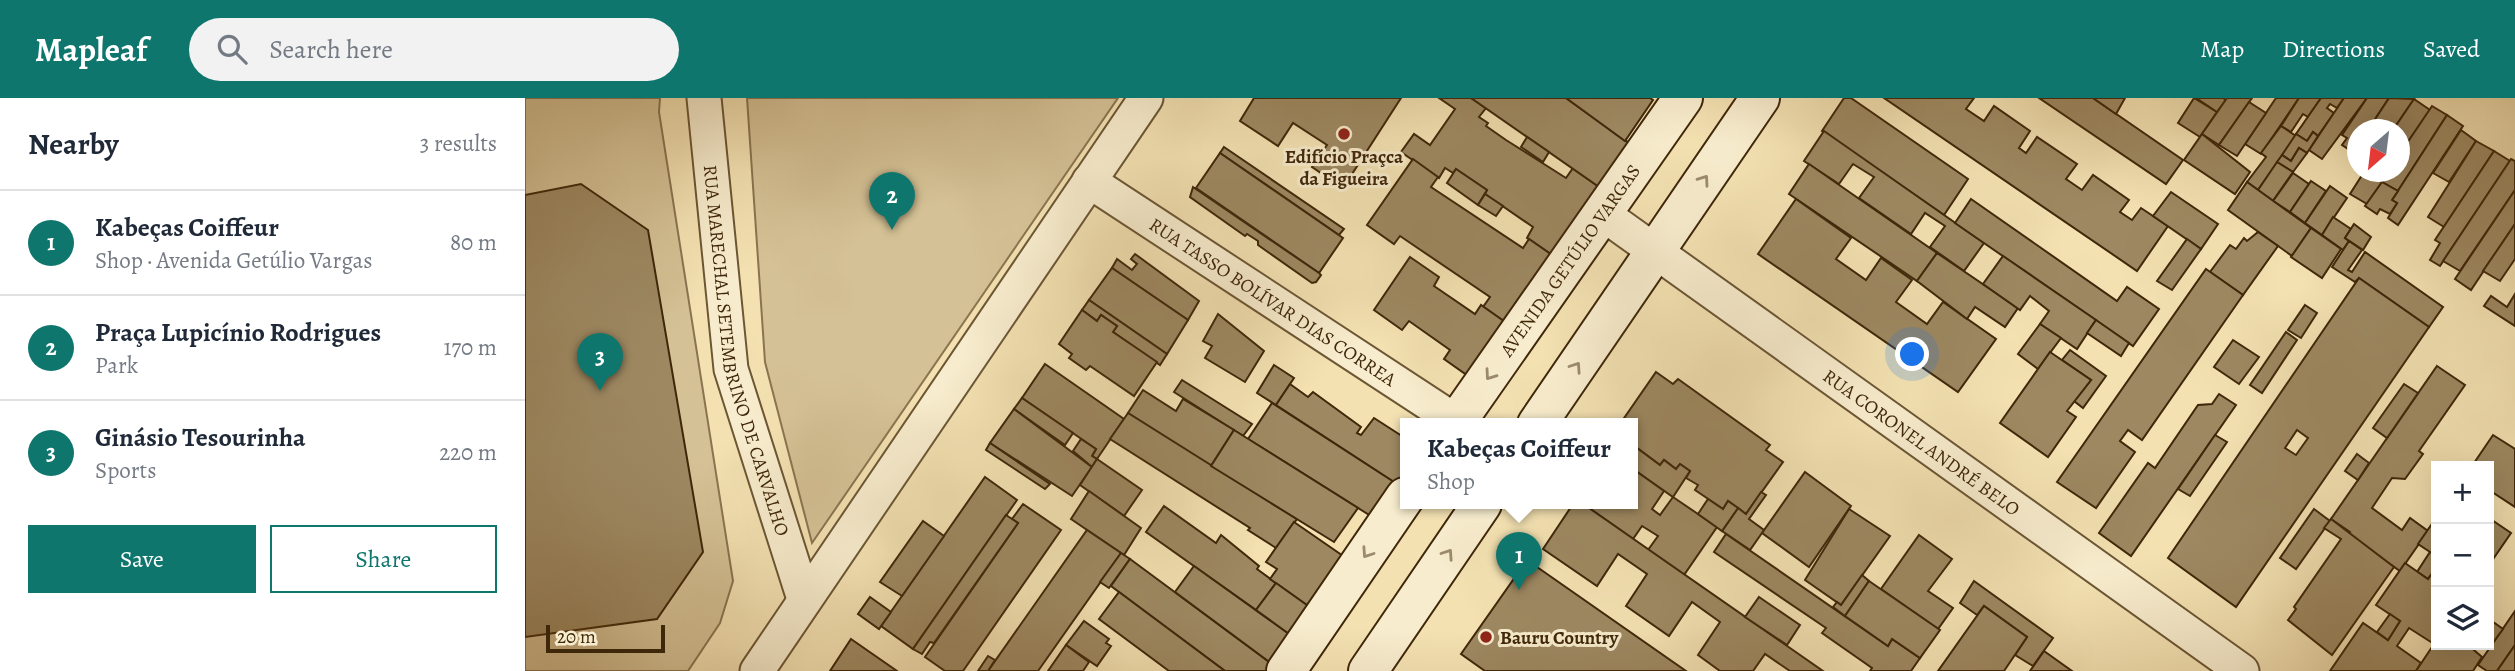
<!DOCTYPE html>
<html lang="en">
<head>
<meta charset="utf-8">
<style>
  body { margin:0; font-family:Alegreya,serif; background:#f2f2f3; color:#1f2937 }
  .controls { position:absolute; right:21px; bottom:21px; display:grid; overflow:hidden; border-radius:0px; box-shadow:0 7px 28px #0002 }
  .controls button { width:63px; height:63px; display:grid; place-items:center; padding:0; border:0; border-bottom:2px solid #e0e1e3; background:#fff; color:#1f2937; font:35px sans-serif }
  .compass { position:absolute; left:1822px; top:21px; width:63px; height:63px; border-radius:50%; background:#fff; box-shadow:0 7px 28px #0002; rotate:208deg }
  .scale { position:absolute; left:21px; bottom:18px; width:119px; box-sizing:border-box; padding-left:7px; border:4px solid #3f270a; border-top:0; font-size:19px; line-height:24px; white-space:nowrap; color:#3f270a; -webkit-text-stroke:5px #f7eccd; paint-order:stroke }
  .you { position:absolute; left:1388px; top:257px; width:24px; height:24px; margin:-18px; border:5px solid #fff; border-radius:50%; background:#1a73e8; box-shadow:0 0 0 10px #1a73e833 }
  .badge { display:grid; place-items:center; width:46px; height:46px; border-radius:50%; background:#0f766e; color:#fff; font-size:23px; font-weight:700 }
  .pin { position:absolute; translate:-50% -58px; filter:drop-shadow(0 2px 4px #0008) }
  .pin::after { content:''; position:absolute; top:37px; width:24px; height:21px; background:inherit; clip-path:polygon(0 0,100% 0,50% 100%) }
  .popup { position:absolute; left:875px; top:320px; width:238px; height:91px; box-sizing:border-box; display:grid; place-content:center; border-radius:0px; background:#fff; filter:drop-shadow(0 2px 5px #0005); font-size:23px; white-space:nowrap; color:#747a83 }
  .popup b { font-size:26px; color:#1f2937 }
  .popup::after { content:''; position:absolute; left:50%; top:100%; margin-left:-14px; border:14px solid transparent; border-top-color:#fff }
  .list { margin:0; padding:0; list-style:none }
  h2 { display:flex; justify-content:space-between; align-items:center; height:91px; margin:0; padding:0 28px; font-size:30px }
  h2 small { font-size:23px; font-weight:400; color:#747a83 }
  .list li { display:grid; grid-template-columns:46px 1fr auto; gap:21px; align-items:center; box-sizing:border-box; height:105px; padding:0 28px; border-top:2px solid #e0e1e3 }
  .list b { display:block; font-size:26px; white-space:nowrap }
  .list p { margin:0; font-size:23px; white-space:nowrap; color:#747a83 }
  .list em { font-size:23px; font-style:normal; color:#747a83 }
  .actions { display:flex; gap:14px; padding:21px 28px }
  .actions a { flex:1; padding:16px 0; border:2px solid #0f766e; border-radius:0px; text-align:center; font-size:24px; color:#0f766e }
  .actions .main { background:#0f766e; color:#fff }
  .icon { flex:none; width:38px; height:38px; fill:none; stroke:currentColor; stroke-width:2; stroke-linecap:round; stroke-linejoin:round }
  .map { position:relative; flex:none; width:1990px; height:573px; overflow:hidden }
  header { display:flex; align-items:center; gap:42px; box-sizing:border-box; height:98px; padding:0 35px; background:#0f766e; color:#fff }
  header strong { font-size:33px }
  nav { display:flex; gap:38px; margin-inline-start:auto; font-size:24px }
  .search { width:490px; height:63px; background:#f2f2f3; display:flex; align-items:center; gap:18px; box-sizing:border-box; padding:0 24px; border-radius:38px; color:#747a83; font-size:26px }
  main { display:flex }
  aside { flex:1; background:#fff }
  .map>svg:first-child { display:block }
  .green { fill:#d4c195; stroke:#8a7450; stroke-width:2 }
  .building { fill:#9d8861; stroke:#3f270a; stroke-width:2; fill-rule:evenodd }
  .lines { fill:none; stroke-linecap:round; stroke-linejoin:round }
  .minor-casing { stroke:#6c5634; stroke-width:37 }
  .secondary-casing { stroke:#3f270a; stroke-width:42 }
  .minor { stroke:#f7eccd; stroke-width:33 }
  .secondary { stroke:#f7eccd; stroke-width:38 }
  .oneway { stroke:#9b8a6c }
  .poi-dot { fill:#8f2418; stroke:#f7eccd; stroke-width:2.5 }
  .labels { text-anchor:middle; stroke-width:6; stroke-linejoin:round; paint-order:stroke }
  .poi-label { font-size:19px; font-weight:bold; fill:#3f270a; stroke:#f7eccd }
  .street-label { font-size:19px; fill:#3f270a; stroke:#f7eccd }
</style>
</head>
<body>
<header>
<strong>Mapleaf</strong>
<div class="search"><svg class="icon" aria-label="search" viewBox="0 0 24 24"><circle cx="10" cy="10" r="6"/><path d="M15 15l6 6"/></svg>Search here</div>
<nav><a>Map</a><a>Directions</a><a>Saved</a></nav>
</header>
<main>
<aside>
<h2>Nearby<small>3 results</small></h2>
<ul class="list">
<li><span class="badge">1</span><div><b>Kabeças Coiffeur</b><p>Shop · Avenida Getúlio Vargas</p></div><em>80 m</em></li>
<li><span class="badge">2</span><div><b>Praça Lupicínio Rodrigues</b><p>Park</p></div><em>170 m</em></li>
<li><span class="badge">3</span><div><b>Ginásio Tesourinha</b><p>Sports</p></div><em>220 m</em></li>
</ul>
<div class="actions"><a class="main">Save</a><a>Share</a></div>
</aside>
<div class="map">
<svg width="1990" height="573" viewBox="0 0 1990 573">
  <rect width="100%" height="100%" fill="#f3e1b2"/>
  <filter id="stains"><feTurbulence type="fractalNoise" baseFrequency=".00286" numOctaves="4"/><feColorMatrix values="0 0 0 0 .2 0 0 0 0 .09 0 0 0 0 .02 0 0 0 .5 -.17"/></filter>
  <radialGradient id="worn" r=".72"><stop offset=".6" stop-color="#630" stop-opacity="0"/><stop offset="1" stop-color="#630" stop-opacity=".3"/></radialGradient>
  <g class="green">
    <polygon points="0,0 135,0 134,14 208,483 195,525 163,573 0,573"/>
    <polygon points="222,0 593,0 287,445 240,264"/>
  </g>
  <g class="building">
    <polygon points="729,0 876,0 818,90 787,69 802,47 768,25 753,48 715,23"/>
    <polygon points="914,0 946,0 961,10 954,19 963,25 961,28 981,42 1041,80 1048,70 1077,91 1030,159 1002,140 1008,129 960,96 962,92 931,71 928,75 920,70 914,80 876,54 889,36 905,47 930,11"/>
    <polygon points="946,0 1041,0 1107,47 1077,91"/>
    <polygon points="1041,0 1125,0 1128,2 1100,43"/>
    <polygon points="1319,0 1326,0 1443,81 1419,117 1297,33"/>
    <polygon points="1359,0 1449,0 1441,11 1459,23 1469,8 1505,33 1494,50 1501,55 1512,39 1552,66 1541,81 1557,92 1568,77 1604,102 1595,114 1607,122 1616,110 1643,128 1612,173"/>
    <polygon points="1514,0 1568,0 1658,62 1641,86"/>
    <polygon points="1568,0 1600,0 1591,16"/>
    <polygon points="1669,0 1692,14 1675,39 1653,25"/>
    <polygon points="1671,0 1698,0 1701,2 1692,14"/>
    <polygon points="1702,0 1727,0 1694,47 1677,36"/>
    <polygon points="1751,0 1774,0 1736,56 1720,46"/>
    <polygon points="1774,0 1796,0 1783,19 1778,16 1766,34 1756,28"/>
    <polygon points="1796,0 1819,0 1812,10 1805,6 1802,10 1809,15 1793,38 1788,34 1782,43 1771,36"/>
    <polygon points="1819,0 1842,0 1797,61 1784,52"/>
    <polygon points="1842,0 1864,0 1843,32 1832,32 1832,47 1828,54 1817,47 1822,40 1817,37"/>
    <polygon points="1864,0 1889,1 1868,32 1843,32"/>
    <polygon points="1889,1 1905,12 1874,57 1874,32 1868,32"/>
    <polygon points="1724,4 1741,15 1712,58 1694,47"/>
    <polygon points="1907,8 1922,17 1873,93 1857,84 1864,74 1874,74 1874,57"/>
    <polygon points="1922,17 1938,28 1873,127 1863,120 1872,105 1867,102"/>
    <polygon points="1756,28 1771,38 1733,92 1722,84 1741,59 1736,55"/>
    <polygon points="1936,32 1951,43 1924,84 1908,75"/>
    <polygon points="1299,33 1459,145 1439,173 1405,149 1420,128 1400,115 1386,136 1334,100 1349,79 1328,66 1314,86 1279,63"/>
    <polygon points="1788,34 1793,38 1782,55 1774,50 1766,63 1757,57 1771,36 1782,43"/>
    <polygon points="1677,36 1725,74 1710,96 1659,62"/>
    <polygon points="1002,39 1024,54 1018,64 996,49"/>
    <polygon points="1951,43 1969,53 1919,129 1903,119"/>
    <polygon points="699,49 819,131 814,137 695,55"/>
    <polygon points="1774,50 1782,55 1768,74 1752,64 1757,57 1766,63"/>
    <polygon points="1969,53 1985,63 1915,168 1905,162 1915,145 1910,142"/>
    <polygon points="695,55 818,140 794,175 671,90"/>
    <polygon points="888,61 913,79 906,89 998,150 1004,141 1030,159 983,226 958,209 965,199 875,138 869,146 842,127"/>
    <polygon points="1986,61 1990,63 1990,92 1935,173 1918,163"/>
    <polygon points="1752,64 1768,74 1748,103 1733,92"/>
    <polygon points="1284,66 1412,155 1392,183 1264,96"/>
    <polygon points="931,71 962,92 953,107 922,85"/>
    <polygon points="1839,74 1864,74 1842,106 1825,96"/>
    <polygon points="1768,75 1784,86 1765,114 1748,103"/>
    <polygon points="1786,83 1801,93 1780,125 1765,114"/>
    <polygon points="1722,84 1786,130 1767,158 1703,112"/>
    <polygon points="1857,84 1873,93 1867,102 1872,105 1865,116 1855,111 1852,116 1840,108"/>
    <polygon points="56,86 123,132 178,454 132,521 0,539 0,97"/>
    <polygon points="1805,88 1822,100 1797,137 1780,125"/>
    <polygon points="668,89 794,175 796,177 791,184 787,185 733,147 733,143 722,136 720,138 665,99"/>
    <polygon points="1990,92 1990,126 1946,192 1930,181"/>
    <polygon points="1646,94 1693,126 1676,151 1628,118"/>
    <polygon points="960,96 978,108 971,118 953,107"/>
    <polygon points="1271,101 1326,140 1311,161 1341,182 1356,160 1387,182 1371,204 1402,226 1418,204 1471,241 1433,294 1233,156"/>
    <polygon points="1446,101 1592,203 1602,189 1634,211 1608,248 1430,125"/>
    <polygon points="1808,119 1826,131 1820,140 1824,143 1818,152 1797,137"/>
    <polygon points="1829,126 1846,139 1838,152 1820,140"/>
    <polygon points="1990,126 1990,161 1975,183 1958,173"/>
    <polygon points="1786,130 1816,151 1797,180 1766,159"/>
    <polygon points="1733,134 1753,148 1718,197 1685,174 1705,147 1711,151 1719,140 1722,143"/>
    <polygon points="1662,141 1676,151 1647,192 1632,183"/>
    <polygon points="1824,143 1837,152 1823,172 1827,174 1840,154 1918,209 1904,229 1834,180 1830,184 1807,169"/>
    <polygon points="1412,155 1493,210 1480,229 1450,209 1442,221 1392,183"/>
    <polygon points="610,156 674,203 663,222 587,170 592,161 607,172 612,166 606,161"/>
    <polygon points="1478,158 1571,222 1552,251 1515,226 1524,213 1505,198 1495,212 1458,186"/>
    <polygon points="885,159 914,179 909,188 950,216 956,207 983,226 946,280 919,261 925,252 884,223 877,232 849,212"/>
    <polygon points="587,170 663,222 642,256 564,202"/>
    <polygon points="1681,171 1718,197 1617,342 1603,332 1595,343 1610,354 1571,410 1532,384"/>
    <path d="M1834,180L1904,229L1711,509L1643,460ZM1772,332L1783,340L1771,357L1760,350Z"/>
    <polygon points="1990,196 1990,228 1959,208 1966,198 1982,209"/>
    <polygon points="564,202 642,256 635,267 588,234 592,228 576,217 572,223 557,212"/>
    <polygon points="1780,207 1792,215 1776,240 1763,232"/>
    <polygon points="557,212 572,223 576,217 592,228 588,234 632,264 609,298 565,268 561,272 544,260 547,256 534,246"/>
    <polygon points="693,216 739,253 720,284 680,260 687,248 678,243"/>
    <polygon points="1571,222 1604,245 1596,258 1562,235"/>
    <polygon points="1515,226 1536,240 1513,271 1493,256"/>
    <polygon points="1761,234 1772,242 1737,295 1725,287"/>
    <polygon points="1708,242 1734,259 1714,286 1689,269"/>
    <polygon points="1545,252 1581,278 1558,310 1549,303 1566,282 1537,262"/>
    <polygon points="1525,254 1566,282 1542,313 1551,319 1523,359 1475,325"/>
    <polygon points="520,266 599,321 572,361 567,358 571,351 497,300"/>
    <polygon points="749,267 769,280 751,307 732,295"/>
    <polygon points="1912,268 1940,287 1894,353 1898,356 1880,381 1867,380 1847,410 1877,432 1885,420 1903,433 1875,473 1823,437 1825,434 1806,421"/>
    <polygon points="1131,274 1148,286 1153,281 1245,347 1241,352 1258,364 1221,416 1203,403 1198,411 1170,392 1173,387 1161,380 1165,373 1155,366 1151,371 1139,362 1135,367 1108,347 1112,338 1108,335 1108,326 1095,326"/>
    <polygon points="657,282 727,326 718,338 649,294"/>
    <polygon points="765,286 783,299 788,294 836,329 832,335 836,337 849,320 880,340 880,375 872,386 751,307"/>
    <polygon points="1879,286 1893,295 1862,340 1848,330"/>
    <polygon points="618,292 651,313 658,301 709,332 686,368 603,315"/>
    <polygon points="1694,296 1711,307 1606,458 1574,435 1623,365 1630,370 1673,307 1687,306"/>
    <polygon points="497,300 548,335 540,347 489,311"/>
    <polygon points="747,305 872,386 849,420 723,341"/>
    <polygon points="489,311 567,369 547,398 465,345"/>
    <polygon points="603,315 772,421 751,450 723,432 725,430 585,341"/>
    <polygon points="709,332 833,410 809,444 686,368"/>
    <polygon points="1690,337 1702,344 1665,398 1653,391"/>
    <polygon points="1968,337 1990,351 1990,409 1964,392 1964,368 1947,368"/>
    <polygon points="556,341 571,351 567,358 572,361 567,369 548,353"/>
    <polygon points="465,345 525,386 520,391 461,352"/>
    <polygon points="1108,347 1135,367 1139,362 1151,371 1155,366 1165,373 1148,399 1108,371"/>
    <polygon points="1832,356 1844,365 1833,382 1820,373"/>
    <polygon points="572,361 617,392 599,418 555,387"/>
    <polygon points="1108,371 1139,393 1127,411 1135,417 1148,399 1192,429 1159,477 1123,452 1133,438 1117,428 1108,441 1064,410 1066,406 1108,406"/>
    <polygon points="1280,374 1326,408 1284,469 1237,435"/>
    <polygon points="460,379 492,402 388,551 356,528"/>
    <polygon points="564,393 616,430 599,457 546,421"/>
    <polygon points="1236,394 1241,397 1224,421 1239,432 1225,452 1197,433 1213,410 1221,416"/>
    <polygon points="1183,401 1198,411 1203,403 1213,410 1197,433 1173,416"/>
    <polygon points="498,406 536,432 438,573 420,573 400,559 493,425 487,421"/>
    <polygon points="1048,406 1064,410 1298,573 1265,573 1240,556 1228,573 1195,573 1173,557 1195,524 1167,504 1144,538 1101,508 1122,476 1093,456 1072,488 1018,451"/>
    <polygon points="639,408 691,445 696,437 734,468 732,471 751,485 731,512 621,434"/>
    <polygon points="1324,411 1365,438 1316,507 1280,482"/>
    <polygon points="1789,411 1805,423 1771,471 1755,460"/>
    <polygon points="481,417 493,425 409,545 405,544 397,556 388,551"/>
    <polygon points="1911,420 1911,458 1893,446"/>
    <polygon points="1964,420 1986,435 1964,467"/>
    <polygon points="1806,421 1869,469 1807,557 1763,522 1771,511 1769,509 1816,441 1799,430"/>
    <polygon points="398,423 419,438 377,498 355,484"/>
    <polygon points="769,424 821,460 786,510 745,481 752,471 741,464"/>
    <polygon points="562,432 596,455 513,573 463,573"/>
    <polygon points="1201,436 1363,548 1367,541 1395,560 1386,573 1345,573 1347,570 1297,535 1301,530 1189,454"/>
    <polygon points="1394,437 1427,461 1403,493 1428,510 1413,531 1356,491"/>
    <polygon points="1905,454 1911,458 1911,470 1903,481 1892,474"/>
    <polygon points="596,455 605,461 584,490 575,484"/>
    <polygon points="605,461 747,566 743,573 700,573 586,488"/>
    <polygon points="1002,462 1161,573 960,573 936,556"/>
    <polygon points="1880,465 1903,481 1911,470 1911,543 1909,546 1884,530 1872,548 1896,565 1891,573 1805,573 1838,525 1863,542 1875,523 1851,507"/>
    <polygon points="669,468 767,538 747,566 650,494"/>
    <polygon points="1337,477 1344,483 1320,518 1308,509 1312,504 1316,507"/>
    <polygon points="1344,483 1415,532 1395,560 1367,541 1363,548 1320,518"/>
    <polygon points="1449,483 1528,540 1508,568 1490,557 1502,539 1459,508 1452,517 1435,505"/>
    <polygon points="751,485 786,510 767,538 731,512"/>
    <polygon points="594,494 700,573 644,573 574,521"/>
    <polygon points="345,499 366,514 354,531 333,516"/>
    <polygon points="1234,499 1275,527 1262,547 1220,519"/>
    <polygon points="1459,508 1502,539 1479,573 1413,573"/>
    <polygon points="1990,513 1990,547 1972,573 1962,573 1953,567"/>
    <polygon points="1865,516 1875,523 1863,542 1852,534"/>
    <polygon points="1964,521 1978,531 1964,550 1959,547 1964,547"/>
    <polygon points="559,523 584,541 581,545 586,548 572,568 541,547"/>
    <polygon points="326,541 372,573 305,573"/>
    <polygon points="1911,543 1911,547 1943,547 1957,559 1948,573 1891,573"/>
    <polygon points="541,547 564,564 558,573 523,573"/>
    <polygon points="1990,547 1990,573 1972,573"/>
    <polygon points="1519,553 1547,573 1505,573"/>
    <polygon points="463,558 470,562 463,573 453,573"/>
  </g>
  <g class="lines">
    <defs>
      <g id="minor">
        <path id="s1" d="M179,0L206,271L279,501"/>
        <path id="s2" d="M564,83L932,324"/>
        <path id="s3" d="M1078,116L1717,573"/>
        <polyline points="232,573 621,0"/>
      </g>
      <g id="secondary">
        <path id="s4" d="M930,326L1158,0"/>
        <polyline points="1012,326 1235,0"/>
        <polyline points="761,573 880,399"/>
        <polyline points="843,573 957,406"/>
      </g>
    </defs>
    <use href="#minor" class="minor-casing"/>
    <use href="#secondary" class="secondary-casing"/>
    <use href="#minor" class="minor"/>
    <use href="#secondary" class="secondary"/>
  </g>
  <defs><path id="oneway-chevron" d="M-2-3.5L2.5 0L-2 3.5" fill="none" stroke-width="1.6" stroke-linecap="round" stroke-linejoin="round" transform="scale(1.75)"/></defs>
  <g class="oneway">
    <use href="#oneway-chevron" transform="translate(1179 82) rotate(-55)"/>
    <use href="#oneway-chevron" transform="translate(1051 269) rotate(-56)"/>
    <use href="#oneway-chevron" transform="translate(965 277) rotate(125)"/>
    <use href="#oneway-chevron" transform="translate(842 455) rotate(124)"/>
    <use href="#oneway-chevron" transform="translate(923 456) rotate(-56)"/>
  </g>
  <g class="poi-dot">
    <circle cx="819" cy="36" r="7"/>
    <circle cx="961" cy="539" r="7"/>
  </g>
  <g class="labels">
    <g class="poi-label">
      <text x="819" y="65">Edifício Praçca<tspan x="819" dy="22">da Figueira</tspan></text>
      <text x="975" y="546" text-anchor="start">Bauru Country</text>
    </g>
    <g class="street-label">
      <text dy="7" stroke="none"><textPath href="#s4" startOffset="200">AVENIDA GETÚLIO VARGAS</textPath></text>
      <text dy="7" stroke="none"><textPath href="#s2" startOffset="220">RUA TASSO BOLÍVAR DIAS CORREA</textPath></text>
      <text dy="7" stroke="none"><textPath href="#s1" startOffset="257">RUA MARECHAL SETEMBRINO DE CARVALHO</textPath></text>
      <text dy="7" stroke="none"><textPath href="#s3" startOffset="392">RUA CORONEL ANDRÉ BELO</textPath></text>
    </g>
  </g>
  <rect width="100%" height="100%" filter="url(#stains)"/>
  <rect width="100%" height="100%" fill="url(#worn)"/>
</svg>
<div class="controls">
<button>+</button>
<button>−</button>
<button><svg class="icon" aria-label="layers" viewBox="0 0 24 24"><path d="M12 4l9 5-9 5-9-5zM3 14l9 5 9-5"/></svg></button>
</div>
<svg class="compass" viewBox="-18 -18 36 36"><path d="M0-13l5 13h-10z" fill="#e53935"/><path d="M0 13l5-13h-10z" fill="#747a83"/></svg>
<div class="scale">20 m</div>
<div class="you"></div>
<div class="pin badge" style="left:994px;top:492px">1</div>
<div class="popup"><b>Kabeças Coiffeur</b>Shop</div>
<div class="pin badge" style="left:367px;top:132px">2</div>
<div class="pin badge" style="left:75px;top:293px">3</div>
</div>
</main>
</body>
</html>
